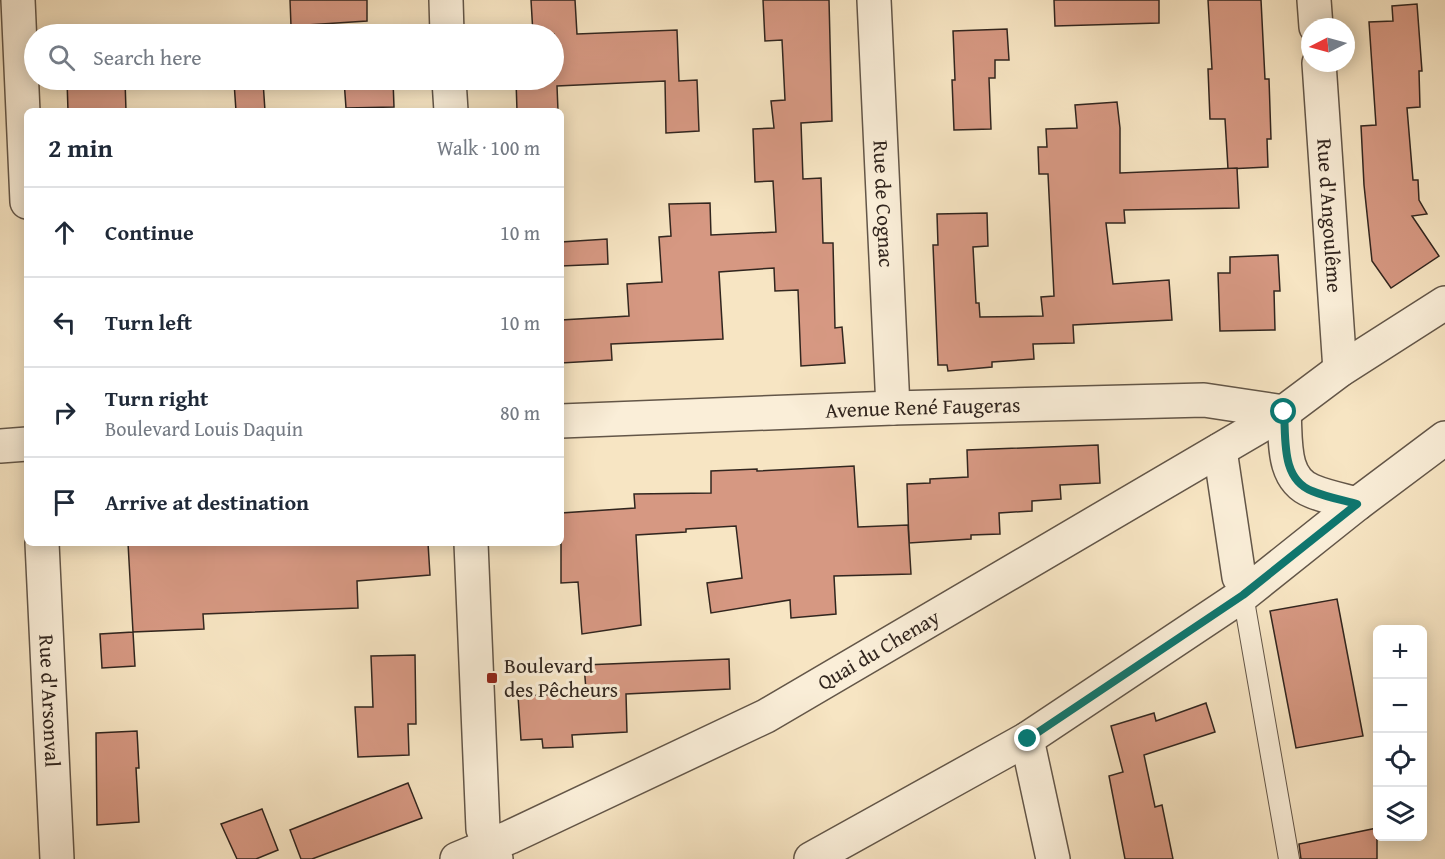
<!DOCTYPE html>
<html lang="en">
<head>
<meta charset="utf-8">
<style>
  body { margin:0; font-family:"Gentium Book Plus",serif; background:#f6f6f7; color:#1f2937 }
  .controls { position:absolute; right:18px; bottom:18px; display:grid; overflow:hidden; border-radius:9px; box-shadow:0 3px 15px #0003 }
  .controls button { width:54px; height:54px; display:grid; place-items:center; padding:0; border:0; border-bottom:2px solid #e0e1e3; background:#fff; color:#1f2937; font:30px sans-serif }
  .compass { position:absolute; left:1301px; top:18px; width:54px; height:54px; border-radius:50%; background:#fff; box-shadow:0 3px 15px #0003; rotate:264deg }
  .stop { position:absolute; width:18px; height:18px; margin:-14px; border:4px solid #0f766e; border-radius:50%; background:#fff }
  .stop.end { background:#0f766e; border-color:#fff; box-shadow:0 2px 6px #0008 }
  .list { margin:0; padding:0; list-style:none }
  h2 { display:flex; justify-content:space-between; align-items:center; height:78px; margin:0; padding:0 24px; font-size:26px }
  h2 small { font-size:20px; font-weight:400; color:#747a83 }
  .list li { display:grid; grid-template-columns:39px 1fr auto; gap:18px; align-items:center; box-sizing:border-box; height:90px; padding:0 24px; border-top:2px solid #e0e1e3 }
  .list b { display:block; font-size:22px; white-space:nowrap }
  .list p { margin:0; font-size:20px; white-space:nowrap; color:#747a83 }
  .list em { font-size:20px; font-style:normal; color:#747a83 }
  .icon { flex:none; width:33px; height:33px; fill:none; stroke:currentColor; stroke-width:2; stroke-linecap:round; stroke-linejoin:round }
  .map { position:relative; flex:none; width:1445px; height:859px; overflow:hidden }
  .search { position:absolute; background:#fff; box-shadow:0 3px 15px #0003; left:24px; top:24px; width:540px; height:66px; display:flex; align-items:center; gap:15px; box-sizing:border-box; padding:0 21px; border-radius:33px; color:#747a83; font-size:22px }
  .panel { position:absolute; background:#fff; box-shadow:0 3px 15px #0003; left:24px; top:108px; width:540px; height:438px; border-radius:9px }
  .map>svg:first-child { display:block }
  .building { fill:#d69882; stroke:#32261f; stroke-width:1.5 }
  .lines { fill:none; stroke-linecap:round; stroke-linejoin:round }
  .lane-casing { stroke:#635648; stroke-width:22 }
  .street-casing { stroke:#635648; stroke-width:36 }
  .lane { stroke:#faeed8; stroke-width:20 }
  .street { stroke:#faeed8; stroke-width:33 }
  .route { stroke:#0f766e; stroke-width:8 }
  .poi-dot { fill:#8f2418; stroke:#faeed8; stroke-width:2 }
  .labels { text-anchor:middle; stroke-width:6; stroke-linejoin:round; paint-order:stroke }
  .street-label { font-size:21px; fill:#32261f; stroke:#faeed8 }
  .poi-label { font-size:21px; fill:#32261f; stroke:#faeed8; text-anchor:start }
</style>
</head>
<body>
<div class="map">
<svg width="1445" height="859" viewBox="0 0 1445 859">
  <rect width="100%" height="100%" fill="#f7e5c3"/>
  <filter id="stains"><feTurbulence type="fractalNoise" baseFrequency=".00333" numOctaves="4"/><feColorMatrix values="0 0 0 0 .2 0 0 0 0 .09 0 0 0 0 .02 0 0 0 .5 -.17"/></filter>
  <radialGradient id="worn" r=".72"><stop offset=".6" stop-color="#630" stop-opacity="0"/><stop offset="1" stop-color="#630" stop-opacity=".3"/></radialGradient>
  <g class="building">
    <polygon points="290,0 367,0 367,21 291,26"/>
    <polygon points="531,0 575,0 577,34 677,30 679,81 697,80 699,131 666,133 665,81 557,86 558,111 517,111 516,80 554,80 554,34 533,34"/>
    <polygon points="763,0 829,0 832,121 801,123 803,179 821,178 823,243 833,243 835,328 842,327 845,363 801,366 798,290 775,291 774,268 719,272 723,339 611,344 612,360 561,363 561,320 629,316 627,284 662,282 659,237 671,236 669,204 710,203 711,235 776,232 773,181 755,182 753,129 774,128 771,101 785,100 782,40 765,41"/>
    <polygon points="1054,0 1159,0 1159,23 1055,26"/>
    <polygon points="1208,0 1261,0 1265,79 1269,79 1271,139 1267,139 1268,167 1228,169 1225,119 1210,119 1208,69 1212,69"/>
    <polygon points="1417,4 1422,71 1419,71 1420,107 1407,108 1413,180 1418,180 1419,200 1427,214 1412,216 1439,256 1391,288 1372,261 1364,185 1361,126 1376,125 1369,22 1393,21 1392,6"/>
    <polygon points="1007,29 1009,60 995,60 995,78 989,78 991,129 954,130 952,80 955,80 953,31"/>
    <polygon points="67,80 125,80 126,111 68,111"/>
    <polygon points="344,80 393,80 394,107 346,108"/>
    <polygon points="263,81 265,111 236,111 234,82"/>
    <polygon points="1117,102 1120,128 1120,173 1237,168 1239,208 1124,210 1125,223 1106,223 1113,284 1169,280 1172,320 1073,325 1074,343 1033,344 1034,359 992,362 992,367 948,371 947,365 938,365 933,245 938,245 937,214 987,213 988,246 973,247 976,303 979,303 980,317 1043,316 1041,297 1054,296 1048,174 1039,174 1038,147 1047,147 1046,129 1077,128 1075,105"/>
    <polygon points="607,239 608,264 561,266 561,242"/>
    <polygon points="1278,255 1280,291 1274,291 1275,330 1220,331 1218,273 1230,273 1230,257"/>
    <polygon points="1098,445 1100,483 1060,485 1061,499 1032,501 1032,511 999,513 1000,534 971,535 971,539 909,543 907,484 930,483 930,479 968,477 967,450"/>
    <polygon points="854,466 858,527 908,525 911,574 834,576 836,614 791,618 790,600 711,613 707,583 742,578 736,526 686,529 686,532 636,535 641,625 582,634 578,582 561,583 561,513 635,508 634,494 711,493 711,471 757,469 757,471"/>
    <polygon points="128,543 428,543 430,575 357,581 358,608 203,614 204,629 133,632 135,666 102,668 100,634 133,632"/>
    <polygon points="1337,599 1363,736 1296,748 1270,611"/>
    <polygon points="415,655 416,724 408,724 409,755 358,757 355,707 373,707 371,656"/>
    <polygon points="729,659 730,689 626,694 627,732 572,735 573,747 543,748 542,739 521,740 518,696 570,694 570,690 586,690 584,665"/>
    <polygon points="1206,703 1215,732 1144,755 1155,807 1162,805 1173,859 1125,859 1109,776 1123,772 1111,726 1154,713 1156,721"/>
    <polygon points="137,731 139,768 136,768 139,822 97,825 96,733"/>
    <polygon points="408,783 422,818 312,859 301,859 290,830"/>
    <polygon points="262,809 278,850 256,859 237,859 221,824"/>
    <polygon points="1377,828 1377,859 1301,859 1299,844"/>
  </g>
  <g class="lines">
    <defs>
      <polyline id="lane" points="1243,595 1289,859"/>
      <g id="street">
        <polyline points="18,0 27,202"/>
        <polyline points="446,0 447,34"/>
        <path id="s1" d="M874,0L893,408"/>
        <polyline points="1314,0 1316,27"/>
        <path id="s2" d="M1319,63L1340,370"/>
        <polyline points="449,80 451,111"/>
        <path d="M1284,412C1286,439 1281,479 1312,491C1326,497 1342,500 1357,504"/>
        <path id="s3" d="M561,421L893,408L1204,400L1284,412"/>
        <polyline points="0,446 27,444"/>
        <polyline points="1220,450 1239,577"/>
        <path id="s4" d="M42,543L57,859"/>
        <polyline points="471,543 483,829 496,859"/>
        <polyline points="1027,739 1053,859"/>
        <path id="s5" d="M457,859L510,837L766,716L1284,412L1340,370L1445,303"/>
        <polyline points="811,859 1027,739 1243,595 1357,504 1445,438"/>
      </g>
    </defs>
    <use href="#lane" class="lane-casing"/>
    <use href="#street" class="street-casing"/>
    <use href="#lane" class="lane"/>
    <use href="#street" class="street"/>
  </g>
  <g class="lines">
    <path class="route" d="M1028,739L1243,595L1357,504C1342,500 1326,497 1312,491C1281,479 1286,439 1284,412"/>
  </g>
  <rect class="poi-dot" x="486" y="672" width="12" height="12" rx="3"/>
  <g class="labels">
    <g class="street-label">
      <text dy="7" stroke="none"><textPath href="#s1" startOffset="204">Rue de Cognac</textPath></text>
      <text dy="7" stroke="none"><textPath href="#s2" startOffset="153">Rue d'Angoulême</textPath></text>
      <text dy="7" stroke="none"><textPath href="#s3" startOffset="362">Avenue René Faugeras</textPath></text>
      <text dy="7" stroke="none"><textPath href="#s5" startOffset="471">Quai du Chenay</textPath></text>
      <text dy="7" stroke="none"><textPath href="#s4" startOffset="158">Rue d'Arsonval</textPath></text>
    </g>
    <g class="poi-label">
      <text x="504" y="673">Boulevard<tspan x="504" dy="24">des Pêcheurs</tspan></text>
    </g>
  </g>
  <rect width="100%" height="100%" filter="url(#stains)"/>
  <rect width="100%" height="100%" fill="url(#worn)"/>
</svg>
<div class="controls">
<button>+</button>
<button>−</button>
<button><svg class="icon" aria-label="locate" viewBox="0 0 24 24"><circle cx="12" cy="12" r="6"/><path d="M12 2v4M12 18v4M2 12h4M18 12h4"/></svg></button>
<button><svg class="icon" aria-label="layers" viewBox="0 0 24 24"><path d="M12 4l9 5-9 5-9-5zM3 14l9 5 9-5"/></svg></button>
</div>
<svg class="compass" viewBox="-18 -18 36 36"><path d="M0-13l5 13h-10z" fill="#e53935"/><path d="M0 13l5-13h-10z" fill="#747a83"/></svg>
<div class="stop" style="left:1284px;top:412px"></div>
<div class="stop end" style="left:1028px;top:739px"></div>
<div class="search"><svg class="icon" aria-label="search" viewBox="0 0 24 24"><circle cx="10" cy="10" r="6"/><path d="M15 15l6 6"/></svg>Search here</div>
<section class="panel">
<h2>2 min<small>Walk · 100 m</small></h2>
<ul class="list">
<li><svg class="icon" aria-label="ahead" viewBox="0 0 24 24"><path d="M12 20V5M6 11l6-6 6 6"/></svg><div><b>Continue</b></div><em>10 m</em></li>
<li><svg class="icon" aria-label="left" viewBox="0 0 24 24"><path d="M17 20v-9H6M10 6l-5 5 5 5"/></svg><div><b>Turn left</b></div><em>10 m</em></li>
<li><svg class="icon" aria-label="right" viewBox="0 0 24 24"><path d="M7 20v-9h11M14 6l5 5-5 5"/></svg><div><b>Turn right</b><p>Boulevard Louis Daquin</p></div><em>80 m</em></li>
<li><svg class="icon" aria-label="arrive" viewBox="0 0 24 24"><path d="M6 21V4h12l-3 4 3 4H6"/></svg><div><b>Arrive at destination</b></div></li>
</ul>
</section>
</div>
</body>
</html>
